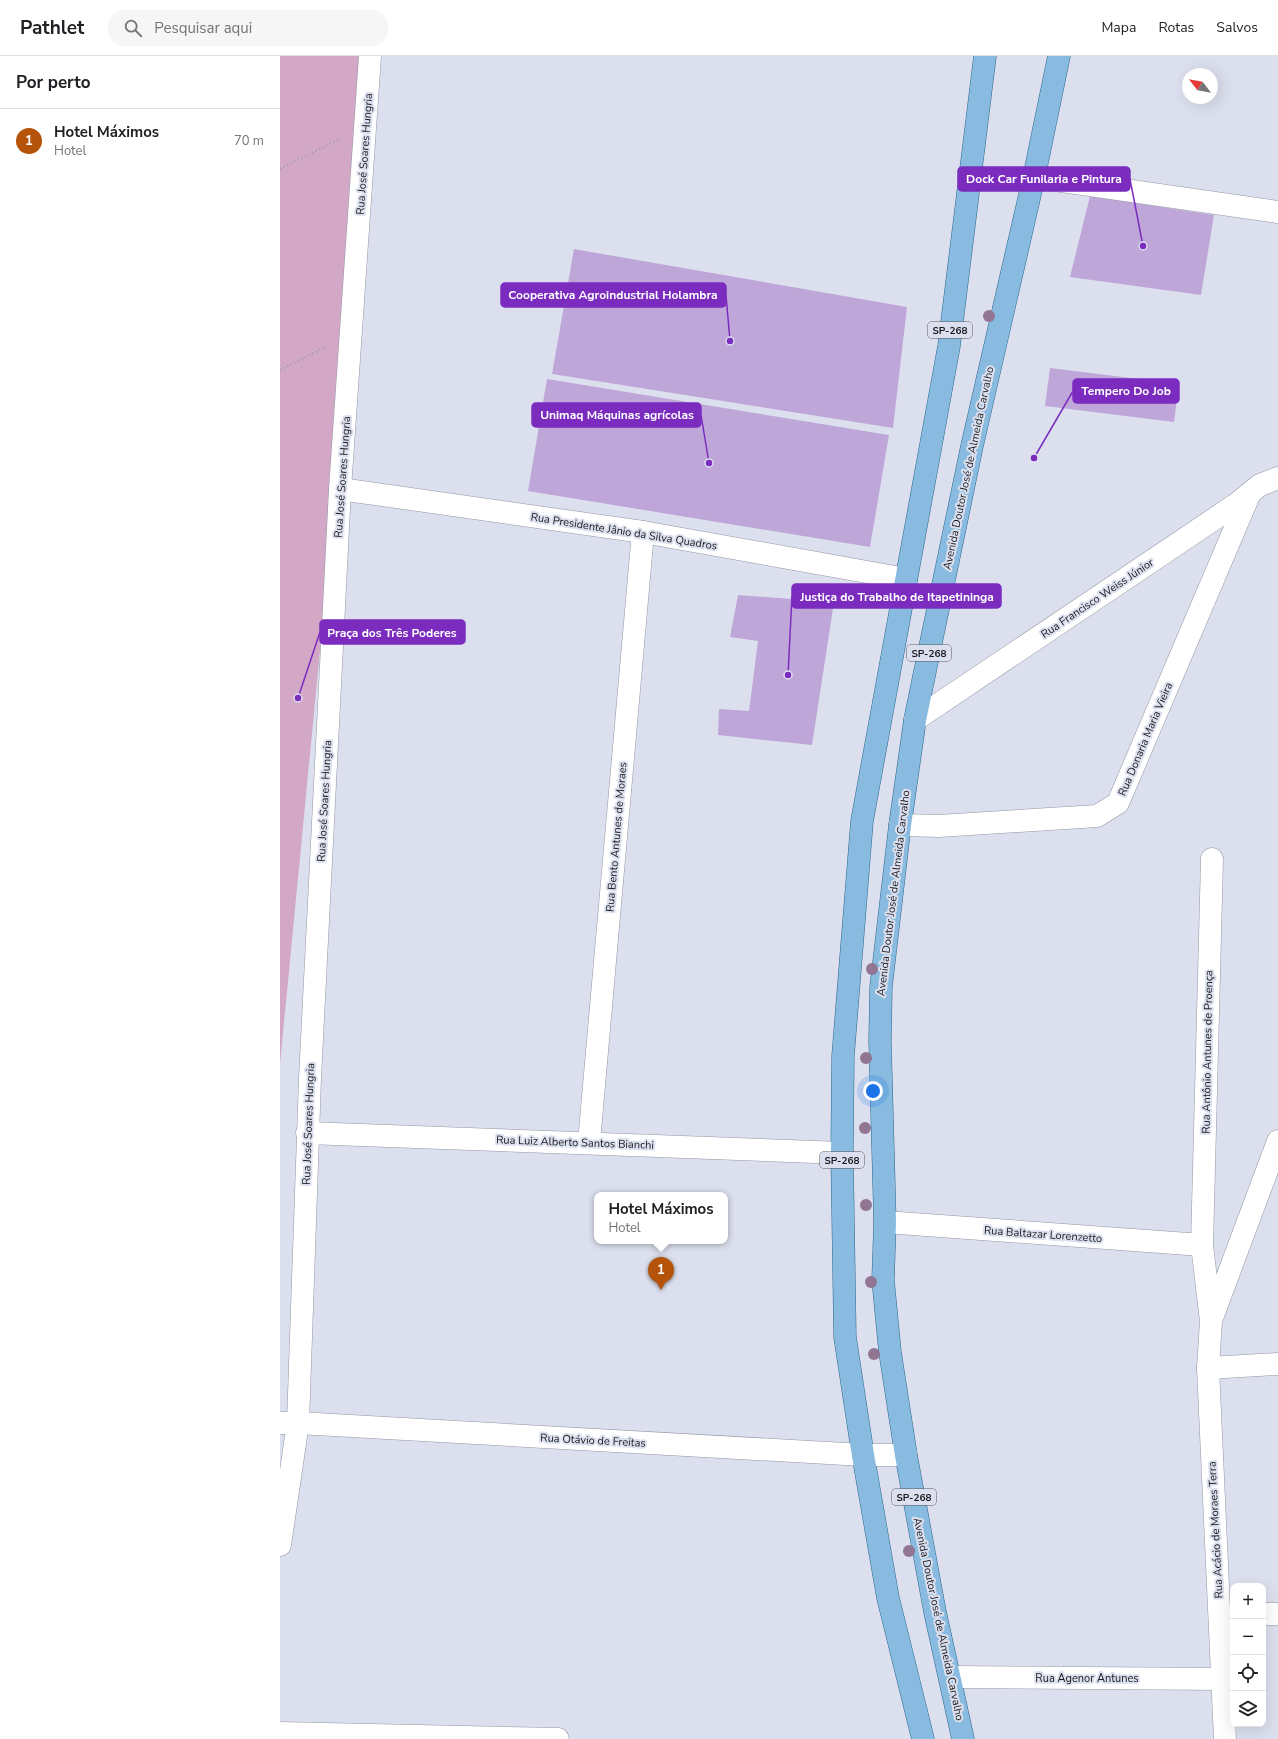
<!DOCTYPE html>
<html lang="pt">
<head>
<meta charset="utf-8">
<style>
  body { margin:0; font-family:"Nunito Sans",sans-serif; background:#f6f6f6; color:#202124 }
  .controls { position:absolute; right:12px; bottom:12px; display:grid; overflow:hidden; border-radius:8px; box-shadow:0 4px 16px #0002 }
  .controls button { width:36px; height:36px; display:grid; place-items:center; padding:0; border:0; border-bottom:1px solid #e0e0e0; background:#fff; color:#202124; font:20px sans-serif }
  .compass { position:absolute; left:902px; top:12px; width:36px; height:36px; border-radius:50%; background:#fff; box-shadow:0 4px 16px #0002; rotate:301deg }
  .you { position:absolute; left:593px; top:1035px; width:14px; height:14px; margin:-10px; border:3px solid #fff; border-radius:50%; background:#1a73e8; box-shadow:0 0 0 6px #1a73e833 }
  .badge { display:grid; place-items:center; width:26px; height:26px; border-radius:50%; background:#b45309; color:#fff; font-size:13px; font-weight:700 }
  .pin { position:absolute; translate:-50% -33px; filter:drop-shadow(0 1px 2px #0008) }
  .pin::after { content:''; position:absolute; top:21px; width:14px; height:12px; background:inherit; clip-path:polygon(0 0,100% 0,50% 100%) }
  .popup { position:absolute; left:314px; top:1136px; width:134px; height:52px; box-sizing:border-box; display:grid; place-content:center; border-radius:8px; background:#fff; filter:drop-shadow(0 1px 3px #0005); font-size:13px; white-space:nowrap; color:#757577 }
  .popup b { font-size:15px; color:#202124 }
  .popup::after { content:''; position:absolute; left:50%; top:100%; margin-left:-8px; border:8px solid transparent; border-top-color:#fff }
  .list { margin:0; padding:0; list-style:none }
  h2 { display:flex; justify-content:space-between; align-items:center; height:52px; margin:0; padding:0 16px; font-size:17px }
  h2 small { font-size:13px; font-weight:400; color:#757577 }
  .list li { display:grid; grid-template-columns:26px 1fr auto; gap:12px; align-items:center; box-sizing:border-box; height:64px; padding:0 16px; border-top:1px solid #e0e0e0 }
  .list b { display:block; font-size:15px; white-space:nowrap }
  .list p { margin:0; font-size:13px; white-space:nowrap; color:#757577 }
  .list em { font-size:13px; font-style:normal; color:#757577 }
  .icon { flex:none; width:22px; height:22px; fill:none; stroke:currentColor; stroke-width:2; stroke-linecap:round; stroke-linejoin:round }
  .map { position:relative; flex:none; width:998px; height:1683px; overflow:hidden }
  header { display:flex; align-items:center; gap:24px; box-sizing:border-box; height:56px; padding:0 20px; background:#fff; border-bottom:1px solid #e0e0e0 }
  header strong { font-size:19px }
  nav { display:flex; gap:22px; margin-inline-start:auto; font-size:14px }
  .search { width:280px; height:36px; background:#f6f6f6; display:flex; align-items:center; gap:10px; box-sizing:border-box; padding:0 14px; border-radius:16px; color:#757577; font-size:15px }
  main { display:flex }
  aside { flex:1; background:#fff }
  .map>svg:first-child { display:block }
  .green { fill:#d3a7c6 }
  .building { fill:#bea7d8 }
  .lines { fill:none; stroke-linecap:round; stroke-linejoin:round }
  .street-casing { stroke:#9396a3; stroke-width:23 }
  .primary-casing { stroke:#2d658e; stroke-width:23 }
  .path { stroke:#9c9faa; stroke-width:2.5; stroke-dasharray:1 3; stroke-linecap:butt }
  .street { stroke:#fff; stroke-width:22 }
  .primary { stroke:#88bbdf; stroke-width:22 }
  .tree { fill:#927493 }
  .labels { text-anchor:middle; stroke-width:4; stroke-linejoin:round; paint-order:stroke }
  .shield { fill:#dce0ee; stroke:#54555d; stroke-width:1 }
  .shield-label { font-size:10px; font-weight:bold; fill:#191a1f }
  .street-label { font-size:11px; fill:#191a1f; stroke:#dce0ee }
  .leader { fill:none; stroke:#7b2cbf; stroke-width:1.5 }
  .callout-dot { fill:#7b2cbf; stroke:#dce0ee; stroke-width:1.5 }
  .callout { fill:#7b2cbf; stroke:#7b2cbf; stroke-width:1.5 }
  .callout-label { font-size:12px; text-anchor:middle; font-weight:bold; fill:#fff }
</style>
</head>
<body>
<header>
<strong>Pathlet</strong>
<div class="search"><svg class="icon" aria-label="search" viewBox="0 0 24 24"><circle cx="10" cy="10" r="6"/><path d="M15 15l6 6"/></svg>Pesquisar aqui</div>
<nav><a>Mapa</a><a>Rotas</a><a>Salvos</a></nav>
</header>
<main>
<aside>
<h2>Por perto<small></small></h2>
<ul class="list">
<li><span class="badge">1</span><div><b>Hotel Máximos</b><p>Hotel</p></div><em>70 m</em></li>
</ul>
</aside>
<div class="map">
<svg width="998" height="1683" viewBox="0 0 998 1683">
  <rect width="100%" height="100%" fill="#dce0ee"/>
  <polygon class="green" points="0,0 80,0 71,275 0,1008"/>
  <g class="building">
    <polygon points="810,140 934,159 921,239 790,221"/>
    <polygon points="294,193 627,251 613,372 272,318"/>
    <polygon points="770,312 899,328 894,366 765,350"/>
    <polygon points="267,323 609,379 590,491 248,435"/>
    <polygon points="458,539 554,546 532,689 438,679 439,653 469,655 478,585 450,581"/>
  </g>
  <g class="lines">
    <defs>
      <g id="street">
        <polyline points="754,121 998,156"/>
        <polyline points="60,433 363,476 626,523"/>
        <polyline points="635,664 955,449 980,429 998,422"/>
        <polyline points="620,769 659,770 817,760 838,747 970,437"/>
        <polyline points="932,803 922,1189 931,1265 928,1312 945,1683"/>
        <polyline points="27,1077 562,1097"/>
        <polyline points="309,1086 363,476"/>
        <polyline points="605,1166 922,1189"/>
        <polyline points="932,1262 998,1085"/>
        <polyline points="928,1312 998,1308"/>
        <polyline points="0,1367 18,1367 583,1399 626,1399"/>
        <polyline points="0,1489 18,1367 30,1022 60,433 90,0"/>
        <polyline points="983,1558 998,1558"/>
        <polyline points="671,1621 943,1623"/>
        <polyline points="0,1677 278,1683"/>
      </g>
      <g id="primary">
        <polyline points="643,1683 608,1542 583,1399 565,1281 562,1097 563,1000 582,765 669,290 705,0"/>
        <polyline points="683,1683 655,1556 626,1399 610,1296 603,1224 605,1166 600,985 601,931 620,769 635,664 644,620 692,390 754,121 779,0"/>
      </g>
    </defs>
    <use href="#street" class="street-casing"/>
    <use href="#primary" class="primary-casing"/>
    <g class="path">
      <polyline points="0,113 60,83"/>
      <polyline points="0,314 45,291"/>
    </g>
    <use href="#street" class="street"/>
    <use href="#primary" class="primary"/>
  </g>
  <g class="tree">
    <circle cx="709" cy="260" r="6"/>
    <circle cx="592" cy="913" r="6"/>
    <circle cx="586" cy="1002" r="6"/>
    <circle cx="585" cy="1072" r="6"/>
    <circle cx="586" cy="1149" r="6"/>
    <circle cx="591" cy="1226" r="6"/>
    <circle cx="594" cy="1298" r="6"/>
    <circle cx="629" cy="1495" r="6"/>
  </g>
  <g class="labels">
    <g class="shield">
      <rect x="648" y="266" width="44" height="16" rx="3"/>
      <rect x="627" y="589" width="44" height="16" rx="3"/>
      <rect x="540" y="1096" width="44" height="16" rx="3"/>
      <rect x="612" y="1433" width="44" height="16" rx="3"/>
    </g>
    <g class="shield-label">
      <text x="670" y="278">SP-268</text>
      <text x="649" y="601">SP-268</text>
      <text x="562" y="1108">SP-268</text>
      <text x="634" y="1445">SP-268</text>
    </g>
    <g class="street-label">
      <text transform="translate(84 98) rotate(-86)" y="4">Rua José Soares Hungria</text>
      <text transform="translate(688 412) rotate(-78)" y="4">Avenida Doutor José de Almeida Carvalho</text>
      <text transform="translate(62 421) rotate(-86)" y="4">Rua José Soares Hungria</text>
      <text transform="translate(344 475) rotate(9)" y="4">Rua Presidente Jânio da Silva Quadros</text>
      <text transform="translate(817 542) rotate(-34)" y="4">Rua Francisco Weiss Júnior</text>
      <text transform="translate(865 683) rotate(-67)" y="4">Rua Donaria Maria Vieira</text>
      <text transform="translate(44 745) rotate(-87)" y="4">Rua José Soares Hungria</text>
      <text transform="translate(336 781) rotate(-85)" y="4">Rua Bento Antunes de Moraes</text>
      <text transform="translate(613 837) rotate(-83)" y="4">Avenida Doutor José de Almeida Carvalho</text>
      <text transform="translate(927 996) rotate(-89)" y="4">Rua Antônio Antunes de Proença</text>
      <text transform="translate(28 1068) rotate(-88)" y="4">Rua José Soares Hungria</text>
      <text transform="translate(295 1086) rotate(2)" y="4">Rua Luiz Alberto Santos Bianchi</text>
      <text transform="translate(763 1178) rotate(4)" y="4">Rua Baltazar Lorenzetto</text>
      <text transform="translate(313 1384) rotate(3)" y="4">Rua Otávio de Freitas</text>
      <text transform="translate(935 1474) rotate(-93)" y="4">Rua Acácio de Moraes Terra</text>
      <text transform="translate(659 1563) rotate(78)" y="4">Avenida Doutor José de Almeida Carvalho</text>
      <text x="807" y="1626">Rua Agenor Antunes</text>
    </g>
  </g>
  <path class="leader" d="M863 190L850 123M450 285L446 239M754 402L793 335M429 407L421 359M508 619L512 540M18 642L40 576"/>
  <g class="callout-dot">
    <circle cx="863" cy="190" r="4"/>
    <circle cx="450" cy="285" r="4"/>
    <circle cx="754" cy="402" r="4"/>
    <circle cx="429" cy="407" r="4"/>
    <circle cx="508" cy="619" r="4"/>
    <circle cx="18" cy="642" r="4"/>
  </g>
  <g class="callout">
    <rect x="678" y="111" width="172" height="24" rx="4"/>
    <rect x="221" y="227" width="225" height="24" rx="4"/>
    <rect x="793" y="323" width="106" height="24" rx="4"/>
    <rect x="252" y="347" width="169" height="24" rx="4"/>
    <rect x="512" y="528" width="209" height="24" rx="4"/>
    <rect x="40" y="564" width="145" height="24" rx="4"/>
  </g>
  <g class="callout-label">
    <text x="764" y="127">Dock Car Funilaria e Pintura</text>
    <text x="333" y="243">Cooperativa Agroindustrial Holambra</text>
    <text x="846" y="339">Tempero Do Job</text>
    <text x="337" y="363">Unimaq Máquinas agrícolas</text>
    <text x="617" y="545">Justiça do Trabalho de Itapetininga</text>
    <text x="112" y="581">Praça dos Três Poderes</text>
  </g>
</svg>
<div class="controls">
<button>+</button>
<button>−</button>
<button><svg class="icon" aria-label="locate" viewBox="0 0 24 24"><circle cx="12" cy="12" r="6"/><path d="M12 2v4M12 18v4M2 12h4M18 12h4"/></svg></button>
<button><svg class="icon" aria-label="layers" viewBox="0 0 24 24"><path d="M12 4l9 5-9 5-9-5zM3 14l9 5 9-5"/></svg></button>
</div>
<svg class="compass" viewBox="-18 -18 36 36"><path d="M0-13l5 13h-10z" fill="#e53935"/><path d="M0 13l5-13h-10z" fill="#757577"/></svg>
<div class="you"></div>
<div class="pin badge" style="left:381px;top:1234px">1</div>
<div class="popup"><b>Hotel Máximos</b>Hotel</div>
</div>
</main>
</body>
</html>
